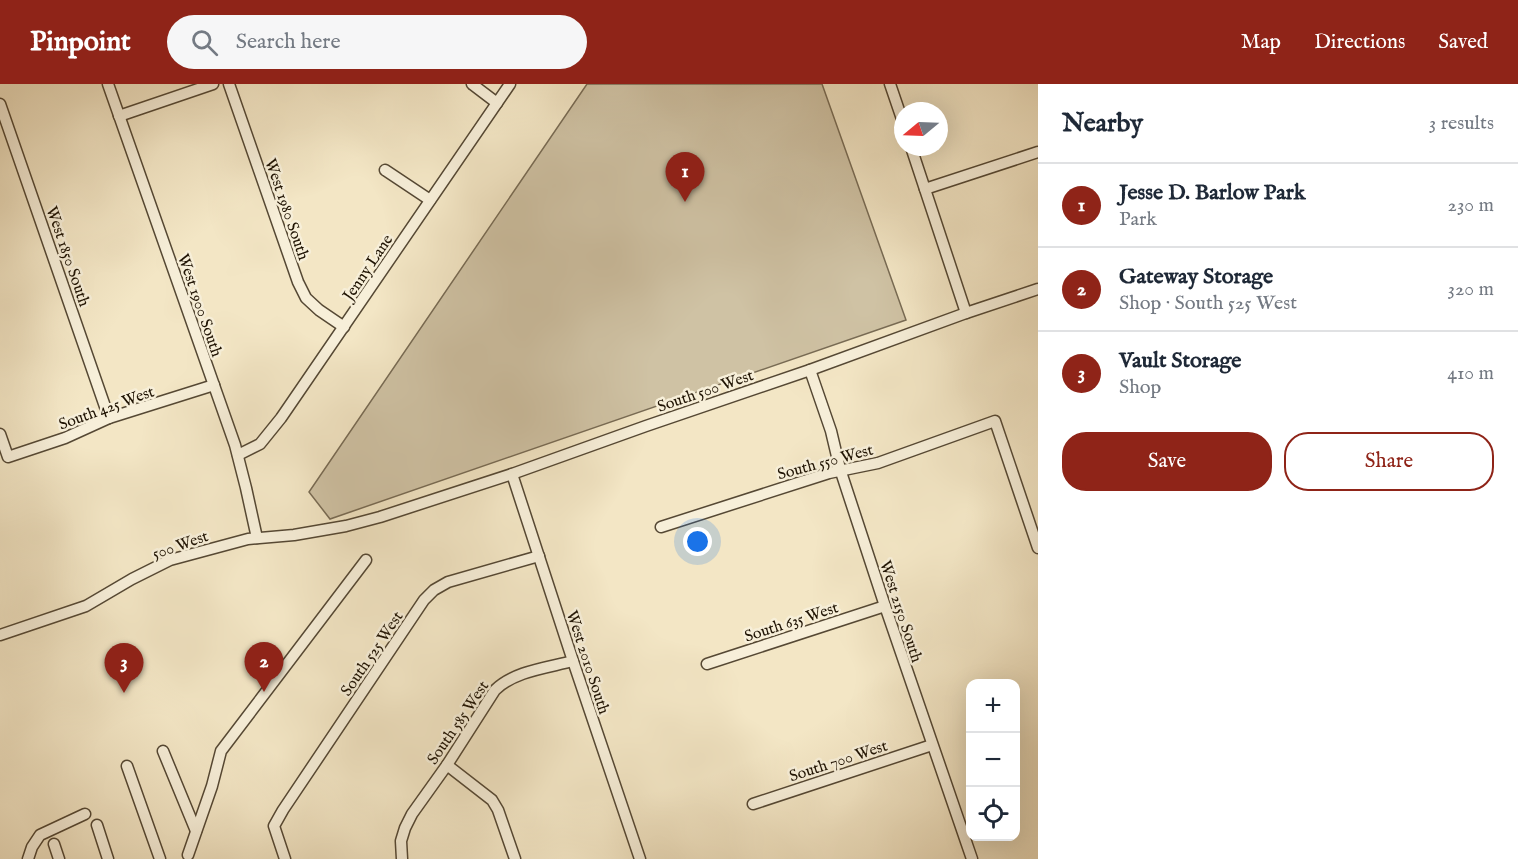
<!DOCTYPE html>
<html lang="en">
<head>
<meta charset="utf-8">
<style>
  body { margin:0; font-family:"IM FELL English",serif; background:#f6f6f7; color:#1f2937 }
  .controls { position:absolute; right:18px; bottom:18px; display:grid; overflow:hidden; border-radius:12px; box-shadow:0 6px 24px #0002 }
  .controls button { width:54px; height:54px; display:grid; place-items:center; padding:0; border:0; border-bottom:2px solid #e0e1e3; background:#fff; color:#1f2937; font:30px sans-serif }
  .compass { position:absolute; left:894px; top:18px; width:54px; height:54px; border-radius:50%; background:#fff; box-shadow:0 6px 24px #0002; rotate:251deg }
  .you { position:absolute; left:698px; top:458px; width:21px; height:21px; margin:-15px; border:4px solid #fff; border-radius:50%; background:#1a73e8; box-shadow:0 0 0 9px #1a73e833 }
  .badge { display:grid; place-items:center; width:39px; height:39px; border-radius:50%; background:#8f2418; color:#fff; font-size:20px; font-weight:700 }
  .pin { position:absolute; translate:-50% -50px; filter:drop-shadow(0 2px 3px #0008) }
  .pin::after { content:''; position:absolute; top:32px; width:21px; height:18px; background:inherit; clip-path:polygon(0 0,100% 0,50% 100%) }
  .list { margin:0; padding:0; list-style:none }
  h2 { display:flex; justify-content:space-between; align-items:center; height:78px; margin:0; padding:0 24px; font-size:26px }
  h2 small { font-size:20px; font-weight:400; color:#747a83 }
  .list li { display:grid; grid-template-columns:39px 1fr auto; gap:18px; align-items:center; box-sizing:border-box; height:84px; padding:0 24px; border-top:2px solid #e0e1e3 }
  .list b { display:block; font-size:22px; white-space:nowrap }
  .list p { margin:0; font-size:20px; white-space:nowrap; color:#747a83 }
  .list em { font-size:20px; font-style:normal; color:#747a83 }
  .actions { display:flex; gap:12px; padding:18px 24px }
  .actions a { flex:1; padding:14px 0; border:2px solid #8f2418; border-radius:24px; text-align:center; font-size:21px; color:#8f2418 }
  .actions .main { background:#8f2418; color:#fff }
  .icon { flex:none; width:33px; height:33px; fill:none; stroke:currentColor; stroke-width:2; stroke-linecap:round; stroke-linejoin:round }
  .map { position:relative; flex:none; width:1038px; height:775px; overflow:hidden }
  header { display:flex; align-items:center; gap:36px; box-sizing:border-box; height:84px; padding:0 30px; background:#8f2418; color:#fff }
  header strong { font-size:28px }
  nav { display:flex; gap:33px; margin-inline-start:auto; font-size:21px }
  .search { width:420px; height:54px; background:#f6f6f7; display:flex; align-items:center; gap:15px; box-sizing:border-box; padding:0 21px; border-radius:33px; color:#747a83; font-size:22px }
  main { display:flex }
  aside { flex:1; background:#fff }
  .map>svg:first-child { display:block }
  .green { fill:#cfc2a4; stroke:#786b54; stroke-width:1.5 }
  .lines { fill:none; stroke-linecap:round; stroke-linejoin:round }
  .minor-casing { stroke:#554834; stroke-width:13 }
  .minor { stroke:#f7efd9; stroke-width:10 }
  .labels { text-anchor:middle; stroke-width:5; stroke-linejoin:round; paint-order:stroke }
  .street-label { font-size:16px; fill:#201404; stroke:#f7efd9 }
</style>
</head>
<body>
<header>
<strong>Pinpoint</strong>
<div class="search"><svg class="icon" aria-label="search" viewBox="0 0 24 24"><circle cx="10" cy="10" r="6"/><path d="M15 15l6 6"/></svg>Search here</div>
<nav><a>Map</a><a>Directions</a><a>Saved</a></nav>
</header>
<main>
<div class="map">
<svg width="1038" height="775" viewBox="0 0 1038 775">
  <rect width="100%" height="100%" fill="#f3e6c5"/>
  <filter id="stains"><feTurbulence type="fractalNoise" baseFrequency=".00333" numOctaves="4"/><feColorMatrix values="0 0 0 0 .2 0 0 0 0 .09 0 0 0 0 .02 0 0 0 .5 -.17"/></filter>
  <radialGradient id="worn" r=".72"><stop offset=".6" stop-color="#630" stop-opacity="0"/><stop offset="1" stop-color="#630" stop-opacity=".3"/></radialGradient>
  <polygon class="green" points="587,0 822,0 906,236 330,435 309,408"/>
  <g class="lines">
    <defs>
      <g id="minor">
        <polyline points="108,0 235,361 246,404 257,454"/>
        <polyline points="229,0 298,198 306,214 319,226 344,243"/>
        <polyline points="472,0 497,19"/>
        <polyline points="890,0 903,38"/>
        <polyline points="0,20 109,334"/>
        <polyline points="119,32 213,0"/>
        <polyline points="911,63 966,229"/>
        <polyline points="385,86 430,116"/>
        <polyline points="925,105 1038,68"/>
        <polyline points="810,286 831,347 840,385 885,522 972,775"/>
        <polyline points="0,350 8,373 65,354 109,334 214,301"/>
        <polyline points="238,371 260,360 281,334 510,0"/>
        <polyline points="512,390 573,577 640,775"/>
        <polyline points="661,443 829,389 878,379 995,337 1038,464"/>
        <polyline points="0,551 86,522 132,495 170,476 248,455 294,451 346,442 380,433 512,390 646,342 810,286 966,229 1038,205"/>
        <polyline points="707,580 885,522"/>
        <polyline points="163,667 196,747"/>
        <polyline points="447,681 492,716 498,726 515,775"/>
        <polyline points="127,682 160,775"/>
        <polyline points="753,720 932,661"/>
        <polyline points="97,741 108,775"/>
        <polyline points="54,760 59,775"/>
        <polyline points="188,771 212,702 221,667 366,476"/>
        <polyline points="28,775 32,763 40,751 85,730"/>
        <polyline points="285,775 274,742 283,726 424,516 434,506 448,498 539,472"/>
        <path d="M402,775L401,757L405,744L412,730L447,681L495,606C515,587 546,584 573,577"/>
      </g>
    </defs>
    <use href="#minor" class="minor-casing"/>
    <use href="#minor" class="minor"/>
  </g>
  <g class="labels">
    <g class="street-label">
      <text transform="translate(288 125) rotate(71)" y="6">West 1980 South</text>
      <text transform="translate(69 172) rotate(71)" y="6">West 1850 South</text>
      <text transform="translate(367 183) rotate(-56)" y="6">Jenny Lane</text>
      <text transform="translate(201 221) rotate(71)" y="6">West 1900 South</text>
      <text transform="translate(705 306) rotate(-19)" y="6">South 500 West</text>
      <text transform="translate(106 323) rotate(-20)" y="6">South 425 West</text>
      <text transform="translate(825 377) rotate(-15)" y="6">South 550 West</text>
      <text transform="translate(180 460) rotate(-19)" y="6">500 West</text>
      <text transform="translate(902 527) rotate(72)" y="6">West 2150 South</text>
      <text transform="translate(791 537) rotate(-18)" y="6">South 635 West</text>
      <text transform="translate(371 569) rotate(-56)" y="6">South 525 West</text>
      <text transform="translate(589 578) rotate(72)" y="6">West 2010 South</text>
      <text transform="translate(457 638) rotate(-56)" y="6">South 585 West</text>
      <text transform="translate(838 676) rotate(-18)" y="6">South 700 West</text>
    </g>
  </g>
  <rect width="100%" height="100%" filter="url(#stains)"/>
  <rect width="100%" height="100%" fill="url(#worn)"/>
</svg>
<div class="controls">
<button>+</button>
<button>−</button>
<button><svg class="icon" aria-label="locate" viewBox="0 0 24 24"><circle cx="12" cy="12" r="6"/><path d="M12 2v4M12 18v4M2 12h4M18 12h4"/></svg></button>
</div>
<svg class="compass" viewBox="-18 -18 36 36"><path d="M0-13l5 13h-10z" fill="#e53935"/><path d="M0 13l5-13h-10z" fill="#747a83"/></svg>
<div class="you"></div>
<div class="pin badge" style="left:685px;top:118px">1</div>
<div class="pin badge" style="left:264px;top:608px">2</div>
<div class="pin badge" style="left:124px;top:609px">3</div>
</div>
<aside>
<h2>Nearby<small>3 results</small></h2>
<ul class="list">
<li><span class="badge">1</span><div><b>Jesse D. Barlow Park</b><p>Park</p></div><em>230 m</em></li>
<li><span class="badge">2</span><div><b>Gateway Storage</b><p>Shop · South 525 West</p></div><em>320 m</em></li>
<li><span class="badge">3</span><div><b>Vault Storage</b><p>Shop</p></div><em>410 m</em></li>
</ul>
<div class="actions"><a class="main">Save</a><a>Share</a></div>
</aside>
</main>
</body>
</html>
